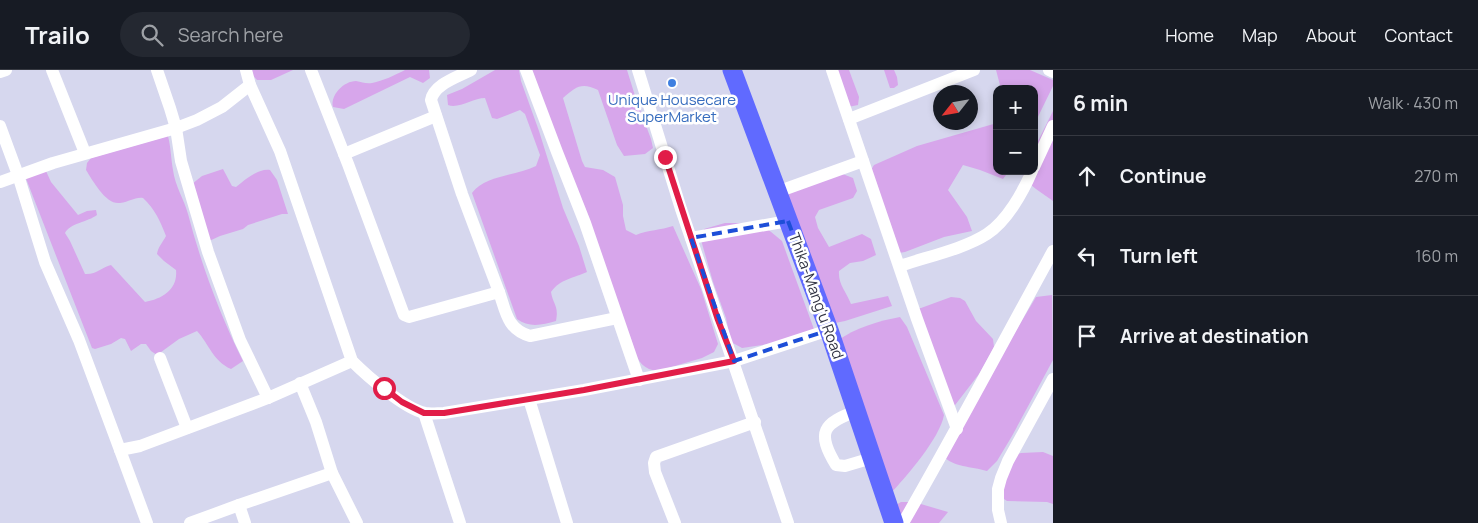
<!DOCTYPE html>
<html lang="en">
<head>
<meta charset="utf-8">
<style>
  body { margin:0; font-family:Manrope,sans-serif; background:#242831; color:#f1f3f6 }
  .controls { position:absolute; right:15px; top:15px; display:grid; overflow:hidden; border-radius:10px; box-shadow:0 2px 8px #0003 }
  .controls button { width:45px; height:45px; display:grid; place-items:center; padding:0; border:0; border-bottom:1px solid #363941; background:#171b24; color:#f1f3f6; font:25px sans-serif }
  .compass { position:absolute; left:933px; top:15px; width:45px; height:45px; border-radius:50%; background:#171b24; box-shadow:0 2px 8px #0003; rotate:239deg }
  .stop { position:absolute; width:15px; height:15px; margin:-11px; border:4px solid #e11d48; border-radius:50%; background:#fff }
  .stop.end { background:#e11d48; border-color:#fff; box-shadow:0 1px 5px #0008 }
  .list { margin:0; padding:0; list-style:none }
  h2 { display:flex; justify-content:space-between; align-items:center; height:65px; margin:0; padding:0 20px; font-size:21px }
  h2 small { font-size:16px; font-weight:400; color:#9ea1a6 }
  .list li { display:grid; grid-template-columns:32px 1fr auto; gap:15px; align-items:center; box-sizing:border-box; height:80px; padding:0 20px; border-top:1px solid #363941 }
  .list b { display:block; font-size:19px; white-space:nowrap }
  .list em { font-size:16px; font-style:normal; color:#9ea1a6 }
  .icon { flex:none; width:28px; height:28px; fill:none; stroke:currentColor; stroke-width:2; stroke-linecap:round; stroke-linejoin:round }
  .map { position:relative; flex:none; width:1053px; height:453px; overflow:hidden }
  header { display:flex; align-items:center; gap:30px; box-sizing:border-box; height:70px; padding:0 25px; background:#171b24; border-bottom:1px solid #363941 }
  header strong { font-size:24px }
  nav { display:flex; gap:28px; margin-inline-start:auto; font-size:18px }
  .search { width:350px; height:45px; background:#242831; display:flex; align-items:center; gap:12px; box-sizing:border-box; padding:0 18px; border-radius:28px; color:#9ea1a6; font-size:19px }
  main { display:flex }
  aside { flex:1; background:#171b24 }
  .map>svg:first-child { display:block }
  .residential { fill:#d6d7ee; fill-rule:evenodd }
  .green { fill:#d7a6eb }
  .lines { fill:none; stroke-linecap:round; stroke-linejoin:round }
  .minor { stroke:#fff; stroke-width:12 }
  .highway { stroke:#606aff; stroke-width:19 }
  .route { stroke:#e11d48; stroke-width:6 }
  .marked { fill:none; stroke:#1d4ed8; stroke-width:4; stroke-dasharray:10 6; stroke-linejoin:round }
  .shop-dot { fill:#3f7fe0; stroke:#fff; stroke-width:2 }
  .labels { text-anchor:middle; stroke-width:5; stroke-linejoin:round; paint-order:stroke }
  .shop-label { font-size:15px; fill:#366cbe; stroke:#fff }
  .street-label { font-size:15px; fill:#323444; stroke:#fff }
</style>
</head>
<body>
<header>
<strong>Trailo</strong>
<div class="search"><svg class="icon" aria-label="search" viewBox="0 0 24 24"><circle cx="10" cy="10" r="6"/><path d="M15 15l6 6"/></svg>Search here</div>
<nav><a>Home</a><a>Map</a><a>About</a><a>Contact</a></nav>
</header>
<main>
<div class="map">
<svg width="1053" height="453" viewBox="0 0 1053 453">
  <rect width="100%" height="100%" fill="#e1e2f2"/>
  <path class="residential" d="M0,0H1053V453H0ZM997,19H1034V101H997ZM941,22H971V52H941Z"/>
  <g class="green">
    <polygon points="248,0 293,0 271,10 257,10"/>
    <path d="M405,0H429L430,8L423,13L410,7L344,39L333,37C330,25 344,11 356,11C362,12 366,14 372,13C383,11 395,5 405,0Z"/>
    <path d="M495,0H519L521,11L539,61L563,138L579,176L587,202C574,208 560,209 551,222C553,235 559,235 556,251C542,255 529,258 517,249L472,123C486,105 516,106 536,96L540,85L525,44L520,40L497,49L492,48L485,28C473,28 459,39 448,35L447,25L462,19Z"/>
    <path d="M532,0H627L636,29L651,69L653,78L645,84L624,86L617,75L598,20C581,12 576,17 563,28L582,91L585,97L603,100L615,107L623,135V146L626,160L636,165C648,160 661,160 673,156L701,219L718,274L714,282L702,288L658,301C644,300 639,292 633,280Z"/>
    <polygon points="829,0 849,0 859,27 858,35 843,38"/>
    <polygon points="884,0 894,0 897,7 898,15 894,18 890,18"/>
    <polygon points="996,0 1030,0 1053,10 1053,16 1034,55 1034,19 1001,19"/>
    <path d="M1053,41V131C1042,123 1029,116 1022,104L1023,101H1034V79Z"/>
    <polygon points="997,53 997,101 1009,101 1003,109 980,100 963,95 948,120 967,147 972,161 944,167 905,182 893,184 868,105 874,95 917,76"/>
    <path d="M168,66C171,78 171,89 173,100C175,116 184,129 188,144C201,194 220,245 243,291L231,299C213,291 209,274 197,261L179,269L157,285L151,281L146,274H141L131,281L125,269L121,268L111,274L95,279L92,278L25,106L46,101L51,112L78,145L87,141L96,140L97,145C88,152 70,153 65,163L70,171L85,204C96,205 102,197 111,195L145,232C163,229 178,219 176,200L164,191L157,184C158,177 163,172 166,166C160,151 155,139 143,128C134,127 130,132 120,133C106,135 93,111 86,100L87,93L91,88Z"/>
    <path d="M223,99L232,116L236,117C245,110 258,98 270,100L277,110L288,144H282L248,155L243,159L220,166L207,172L192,114L202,106Z"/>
    <path d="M840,103L853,108L857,121L853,128L819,140L815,147L818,158L829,177L862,164L871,169L876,185L863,191L850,193L839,201C838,214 846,221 851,234L888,226L892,236L845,251L835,253L789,147L788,119Z"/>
    <polygon points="725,153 744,153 765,157 782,171 815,262 775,273 742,278 731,272 726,248 713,212 701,170 704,159"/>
    <path d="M1052,225L1053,290L1012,366L997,391L987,401C971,396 954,398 942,385L1036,227Z"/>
    <polygon points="951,227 960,228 965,231 976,251 993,269 994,277 979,304 952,339 914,238 921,238"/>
    <path d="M900,247L907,257L944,345C940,368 906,407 890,424L837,271C855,258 878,251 900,247Z"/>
    <polygon points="1043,382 1053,386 1053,434 1047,432 1007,431 1001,427 1014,385 1021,383"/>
    <polygon points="901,432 914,432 948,442 939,453 901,453 896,435"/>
  </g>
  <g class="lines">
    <g class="minor">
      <polyline points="52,0 85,83"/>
      <polyline points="157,0 170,38 176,58 181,91 208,182 240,270 268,328"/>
      <path d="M246,0L250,15L280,81L352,291C367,306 405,339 425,343C431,344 438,343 444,343L584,320L734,291L829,260"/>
      <path d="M311,0L348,94L404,245L409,247L499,222C506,242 507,259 530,266L617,248"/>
      <path d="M471,0C458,7 434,14 431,30L462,124L499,222"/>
      <polyline points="526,0 557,82 585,153 639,310"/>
      <polyline points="638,0 681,139 788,453"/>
      <polyline points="832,0 917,249 957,359"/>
      <polyline points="1049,0 1053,2"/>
      <polyline points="0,2 6,0"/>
      <polyline points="849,49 974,0"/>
      <polyline points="0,56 18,105 45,192 79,270 120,380 140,376 268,328 352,291"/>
      <polyline points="344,84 436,46"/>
      <polyline points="1034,97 1053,56"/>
      <polyline points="0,112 53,93 176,58 197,50 222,37 250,15"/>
      <polyline points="777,122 863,91"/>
      <polyline points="691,168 788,151"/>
      <path d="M900,196C926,187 964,179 987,164C1007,151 1023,122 1032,101"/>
      <polyline points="160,288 187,358"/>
      <polyline points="300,313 316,352 332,403 357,453"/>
      <polyline points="529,329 567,453"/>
      <path d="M857,341C823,353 816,362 836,395L845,396L872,388"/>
      <polyline points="424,343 460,453"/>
      <polyline points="120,380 147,453"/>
      <polyline points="190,453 239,435"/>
      <polyline points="245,453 239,435 332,403"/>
      <polyline points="675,453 655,402 654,393 656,387 755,352"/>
      <path d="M903,453C955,363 1003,272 1053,181"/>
      <polyline points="1001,453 998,440 998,419 1001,408 1008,391 1053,309"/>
    </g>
    <polyline class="highway" points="732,0 829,260 894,453"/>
  </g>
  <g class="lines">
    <polyline class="route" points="384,318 402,332 424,343 444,343 584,320 734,291 718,250 665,87"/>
  </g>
  <path class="marked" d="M788,151L829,260L734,291L691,168Z"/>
  <circle class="shop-dot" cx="672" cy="13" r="5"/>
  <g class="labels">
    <g class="shop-label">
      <text x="672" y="35">Unique Housecare<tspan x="672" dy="17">SuperMarket</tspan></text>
    </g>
    <g class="street-label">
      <text transform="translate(816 226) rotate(70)" y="5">Thika-Mang'u Road</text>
    </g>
  </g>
</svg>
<div class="controls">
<button>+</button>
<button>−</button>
</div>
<svg class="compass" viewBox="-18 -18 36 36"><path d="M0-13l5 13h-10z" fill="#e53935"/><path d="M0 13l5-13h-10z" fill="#9ea1a6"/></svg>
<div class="stop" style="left:384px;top:318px"></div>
<div class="stop end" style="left:665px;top:87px"></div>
</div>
<aside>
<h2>6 min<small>Walk · 430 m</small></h2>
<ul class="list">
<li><svg class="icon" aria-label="ahead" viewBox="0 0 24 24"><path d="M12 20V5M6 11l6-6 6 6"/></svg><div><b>Continue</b></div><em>270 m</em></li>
<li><svg class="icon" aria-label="left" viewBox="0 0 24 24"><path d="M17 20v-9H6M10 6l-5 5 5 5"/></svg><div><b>Turn left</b></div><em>160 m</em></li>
<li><svg class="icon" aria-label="arrive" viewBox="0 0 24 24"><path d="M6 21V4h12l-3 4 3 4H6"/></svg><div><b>Arrive at destination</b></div></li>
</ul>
</aside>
</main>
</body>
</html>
